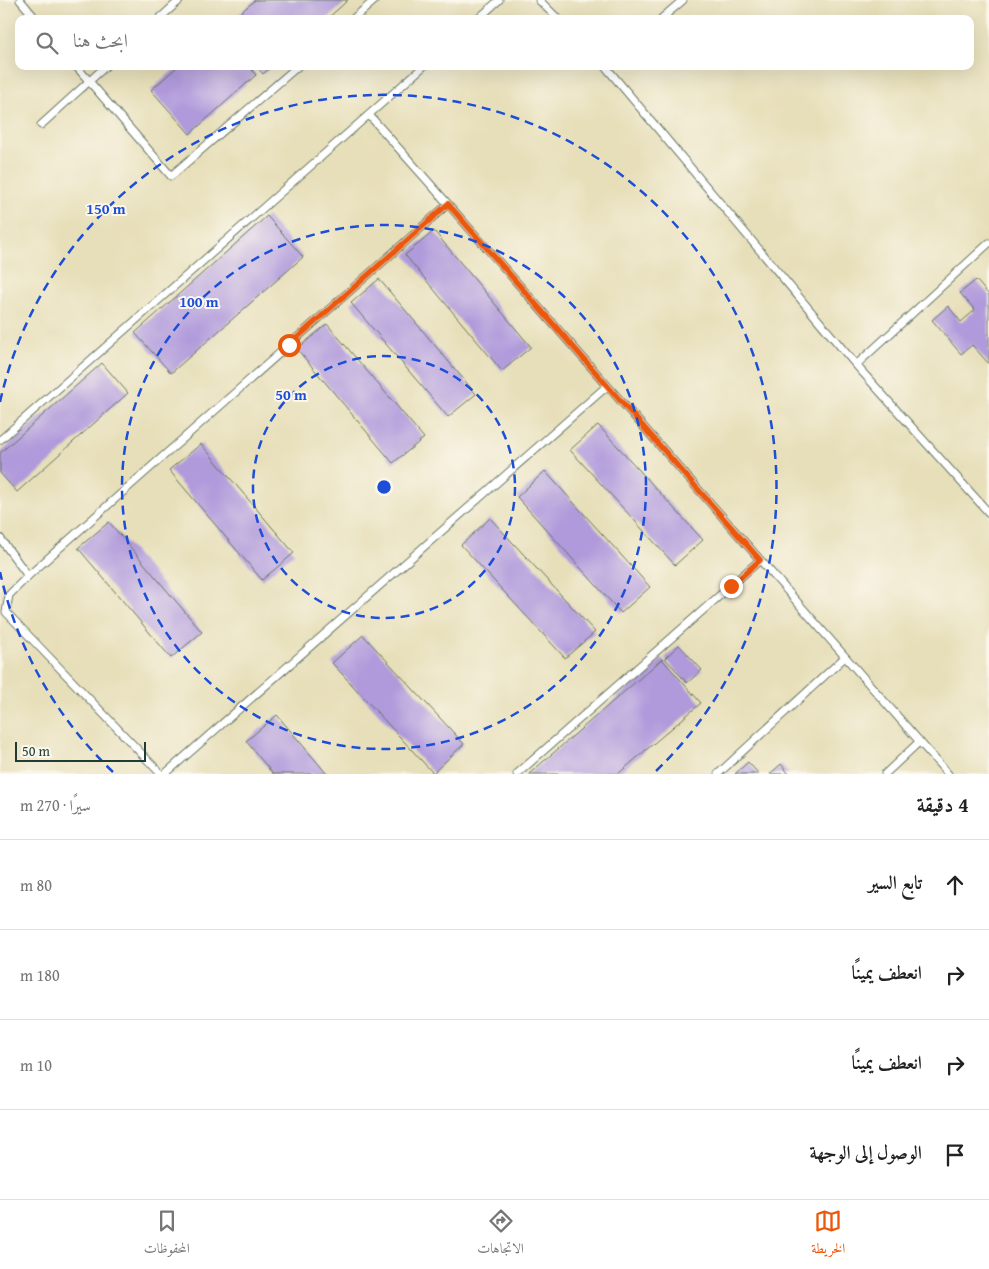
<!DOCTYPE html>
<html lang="ar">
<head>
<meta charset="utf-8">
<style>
  body { margin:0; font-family:"Gentium Book Plus",Amiri,serif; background:#f6f6f6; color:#222; direction:rtl }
  .scale { position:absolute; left:15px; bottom:12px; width:131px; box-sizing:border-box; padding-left:5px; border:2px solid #1f3d34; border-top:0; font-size:14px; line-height:18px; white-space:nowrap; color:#1f3d34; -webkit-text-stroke:4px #fbf7ec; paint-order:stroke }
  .stop { position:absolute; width:15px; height:15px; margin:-11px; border:4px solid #ea580c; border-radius:50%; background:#fff }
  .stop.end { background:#ea580c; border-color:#fff; box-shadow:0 1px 5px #0008 }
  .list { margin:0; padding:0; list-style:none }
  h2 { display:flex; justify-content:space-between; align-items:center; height:65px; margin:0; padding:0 20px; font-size:21px }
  h2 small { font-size:16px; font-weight:400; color:#767676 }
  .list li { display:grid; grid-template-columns:32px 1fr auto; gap:15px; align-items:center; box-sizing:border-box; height:90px; padding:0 20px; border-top:1px solid #e0e0e0 }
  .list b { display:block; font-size:19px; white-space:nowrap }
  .list em { font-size:16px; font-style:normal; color:#767676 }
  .icon { flex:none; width:28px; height:28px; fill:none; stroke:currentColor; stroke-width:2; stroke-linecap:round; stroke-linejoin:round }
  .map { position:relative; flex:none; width:989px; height:774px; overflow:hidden; direction:ltr }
  .search { position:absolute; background:#fff; box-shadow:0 5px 20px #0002; left:15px; right:15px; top:15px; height:55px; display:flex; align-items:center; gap:12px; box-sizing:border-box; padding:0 18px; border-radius:10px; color:#767676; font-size:19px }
  .sheet { height:425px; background:#fff }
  nav { display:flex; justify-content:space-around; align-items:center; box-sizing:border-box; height:70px; border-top:1px solid #e0e0e0; background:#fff; font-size:14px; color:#767676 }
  nav a { display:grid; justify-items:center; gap:2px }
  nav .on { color:#ea580c }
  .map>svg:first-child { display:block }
  .building { fill:#b09adb }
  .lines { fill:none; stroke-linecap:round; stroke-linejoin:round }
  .service-casing { stroke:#657663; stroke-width:9 }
  .service { stroke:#fff; stroke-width:7 }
  .route { stroke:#ea580c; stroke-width:6 }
  .ring { fill:none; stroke:#1d4ed8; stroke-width:2.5; stroke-dasharray:9 6 }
  .centre { fill:#1d4ed8; stroke:#fbf7ec; stroke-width:2.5 }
  .ring-label { font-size:15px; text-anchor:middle; font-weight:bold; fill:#1d4ed8; stroke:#fbf7ec; stroke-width:4; stroke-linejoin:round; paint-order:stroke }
</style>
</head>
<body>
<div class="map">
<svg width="989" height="774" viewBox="0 0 989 774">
  <rect width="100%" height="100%" fill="#fbf7ec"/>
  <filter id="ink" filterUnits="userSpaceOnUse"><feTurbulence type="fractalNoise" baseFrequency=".02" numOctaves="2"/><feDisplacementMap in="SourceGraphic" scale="10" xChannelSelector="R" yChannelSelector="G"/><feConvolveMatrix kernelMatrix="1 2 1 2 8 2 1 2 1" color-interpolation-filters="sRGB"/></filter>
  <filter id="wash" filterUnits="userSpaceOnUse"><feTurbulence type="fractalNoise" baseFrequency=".0096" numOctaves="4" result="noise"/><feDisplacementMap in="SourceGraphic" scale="20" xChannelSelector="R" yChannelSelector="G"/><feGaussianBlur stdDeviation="1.12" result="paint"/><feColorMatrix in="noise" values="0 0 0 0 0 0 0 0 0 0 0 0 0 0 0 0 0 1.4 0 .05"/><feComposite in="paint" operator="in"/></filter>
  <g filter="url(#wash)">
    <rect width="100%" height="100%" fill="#e7dfb9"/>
    <g id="blocks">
      <g class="building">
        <polygon points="255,0 348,0 327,19 233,19"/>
        <polygon points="178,66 249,66 256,75 190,134 151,90"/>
        <polygon points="256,66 272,66 263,74"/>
        <polygon points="267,216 303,257 171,373 135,333"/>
        <polygon points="434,231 531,347 502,371 405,255"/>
        <polygon points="379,279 476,394 448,417 351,303"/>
        <polygon points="976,280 989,295 989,364 972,345 961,354 932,320 948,306 961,322 975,310 960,293"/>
        <polygon points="327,324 424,438 393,463 297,349"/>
        <polygon points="102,363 128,393 17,492 0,473 0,453"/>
        <polygon points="598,425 703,540 675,565 570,450"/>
        <polygon points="201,444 294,553 262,580 169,470"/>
        <polygon points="545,471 650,587 621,613 517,497"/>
        <polygon points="490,518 595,632 565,658 461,545"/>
        <polygon points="109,522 202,632 171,658 78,548"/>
        <polygon points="363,635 464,744 433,773 332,663"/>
        <polygon points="679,645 702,670 687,683 665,658"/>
        <polygon points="662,659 701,703 618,774 529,774"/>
        <polygon points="277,715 327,774 273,774 246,741"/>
        <polygon points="748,762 759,774 735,774"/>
        <polygon points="781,764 789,774 770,774"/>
      </g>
    </g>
  </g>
  <g filter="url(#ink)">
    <use href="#blocks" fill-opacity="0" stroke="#657663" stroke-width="1"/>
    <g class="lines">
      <defs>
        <g id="service">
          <polyline points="20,0 36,19"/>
          <polyline points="539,0 558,19"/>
          <polyline points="159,19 180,0"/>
          <polyline points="353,19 375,0"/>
          <polyline points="478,19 499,0"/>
          <polyline points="661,19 683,0"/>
          <polyline points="76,66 171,176 298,66"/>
          <polyline points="605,66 856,365 989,513"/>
          <polyline points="369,115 448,204 948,774"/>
          <polyline points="41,125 106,66"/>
          <polyline points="856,365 989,243"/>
          <polyline points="0,440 424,66"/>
          <polyline points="0,538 28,576"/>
          <polyline points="161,774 6,612 9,595 28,576 448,204"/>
          <polyline points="165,774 607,386"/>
          <polyline points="517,774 760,560"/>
          <polyline points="718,774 845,657"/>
          <polyline points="885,774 919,742"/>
        </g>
      </defs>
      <use href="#service" class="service-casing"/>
      <use href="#service" class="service"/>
    </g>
  </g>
  <g class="lines" filter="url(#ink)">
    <polyline class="route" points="289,345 448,204 760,560 731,586"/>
  </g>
  <g class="ring">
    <circle cx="384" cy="487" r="131"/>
    <circle cx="384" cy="487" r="262"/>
    <path d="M113 772A393 393 0 0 1 0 572M0 402A393 393 0 1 1 655 772"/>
  </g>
  <circle cx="384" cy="487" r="8" class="centre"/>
  <g class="ring-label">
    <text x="106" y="214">150 m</text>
    <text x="199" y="307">100 m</text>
    <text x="291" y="400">50 m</text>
  </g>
</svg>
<div class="scale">50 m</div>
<div class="stop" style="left:289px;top:345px"></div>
<div class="stop end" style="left:731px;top:586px"></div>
<div class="search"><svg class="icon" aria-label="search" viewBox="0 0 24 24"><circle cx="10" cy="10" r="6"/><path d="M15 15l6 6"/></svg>ابحث هنا</div>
</div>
<section class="sheet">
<h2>4 دقيقة<small>سيرًا · 270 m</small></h2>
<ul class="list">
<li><svg class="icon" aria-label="ahead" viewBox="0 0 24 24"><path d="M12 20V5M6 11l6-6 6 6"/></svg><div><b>تابع السير</b></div><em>80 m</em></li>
<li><svg class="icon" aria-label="right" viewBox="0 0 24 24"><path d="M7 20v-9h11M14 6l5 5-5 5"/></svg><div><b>انعطف يمينًا</b></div><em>180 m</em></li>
<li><svg class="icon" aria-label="right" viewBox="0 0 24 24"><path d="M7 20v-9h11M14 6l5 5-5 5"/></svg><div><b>انعطف يمينًا</b></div><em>10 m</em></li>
<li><svg class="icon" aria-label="arrive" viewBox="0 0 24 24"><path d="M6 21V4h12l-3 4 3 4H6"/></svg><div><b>الوصول إلى الوجهة</b></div></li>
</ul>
</section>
<nav>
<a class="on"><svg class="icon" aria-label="map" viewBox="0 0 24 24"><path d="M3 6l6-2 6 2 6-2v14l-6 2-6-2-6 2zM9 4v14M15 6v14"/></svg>الخريطة</a>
<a><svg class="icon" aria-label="directions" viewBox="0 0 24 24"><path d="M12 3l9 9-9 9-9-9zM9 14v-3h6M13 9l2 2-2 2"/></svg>الاتجاهات</a>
<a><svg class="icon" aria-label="saved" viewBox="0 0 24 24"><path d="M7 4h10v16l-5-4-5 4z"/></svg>المحفوظات</a>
</nav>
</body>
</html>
